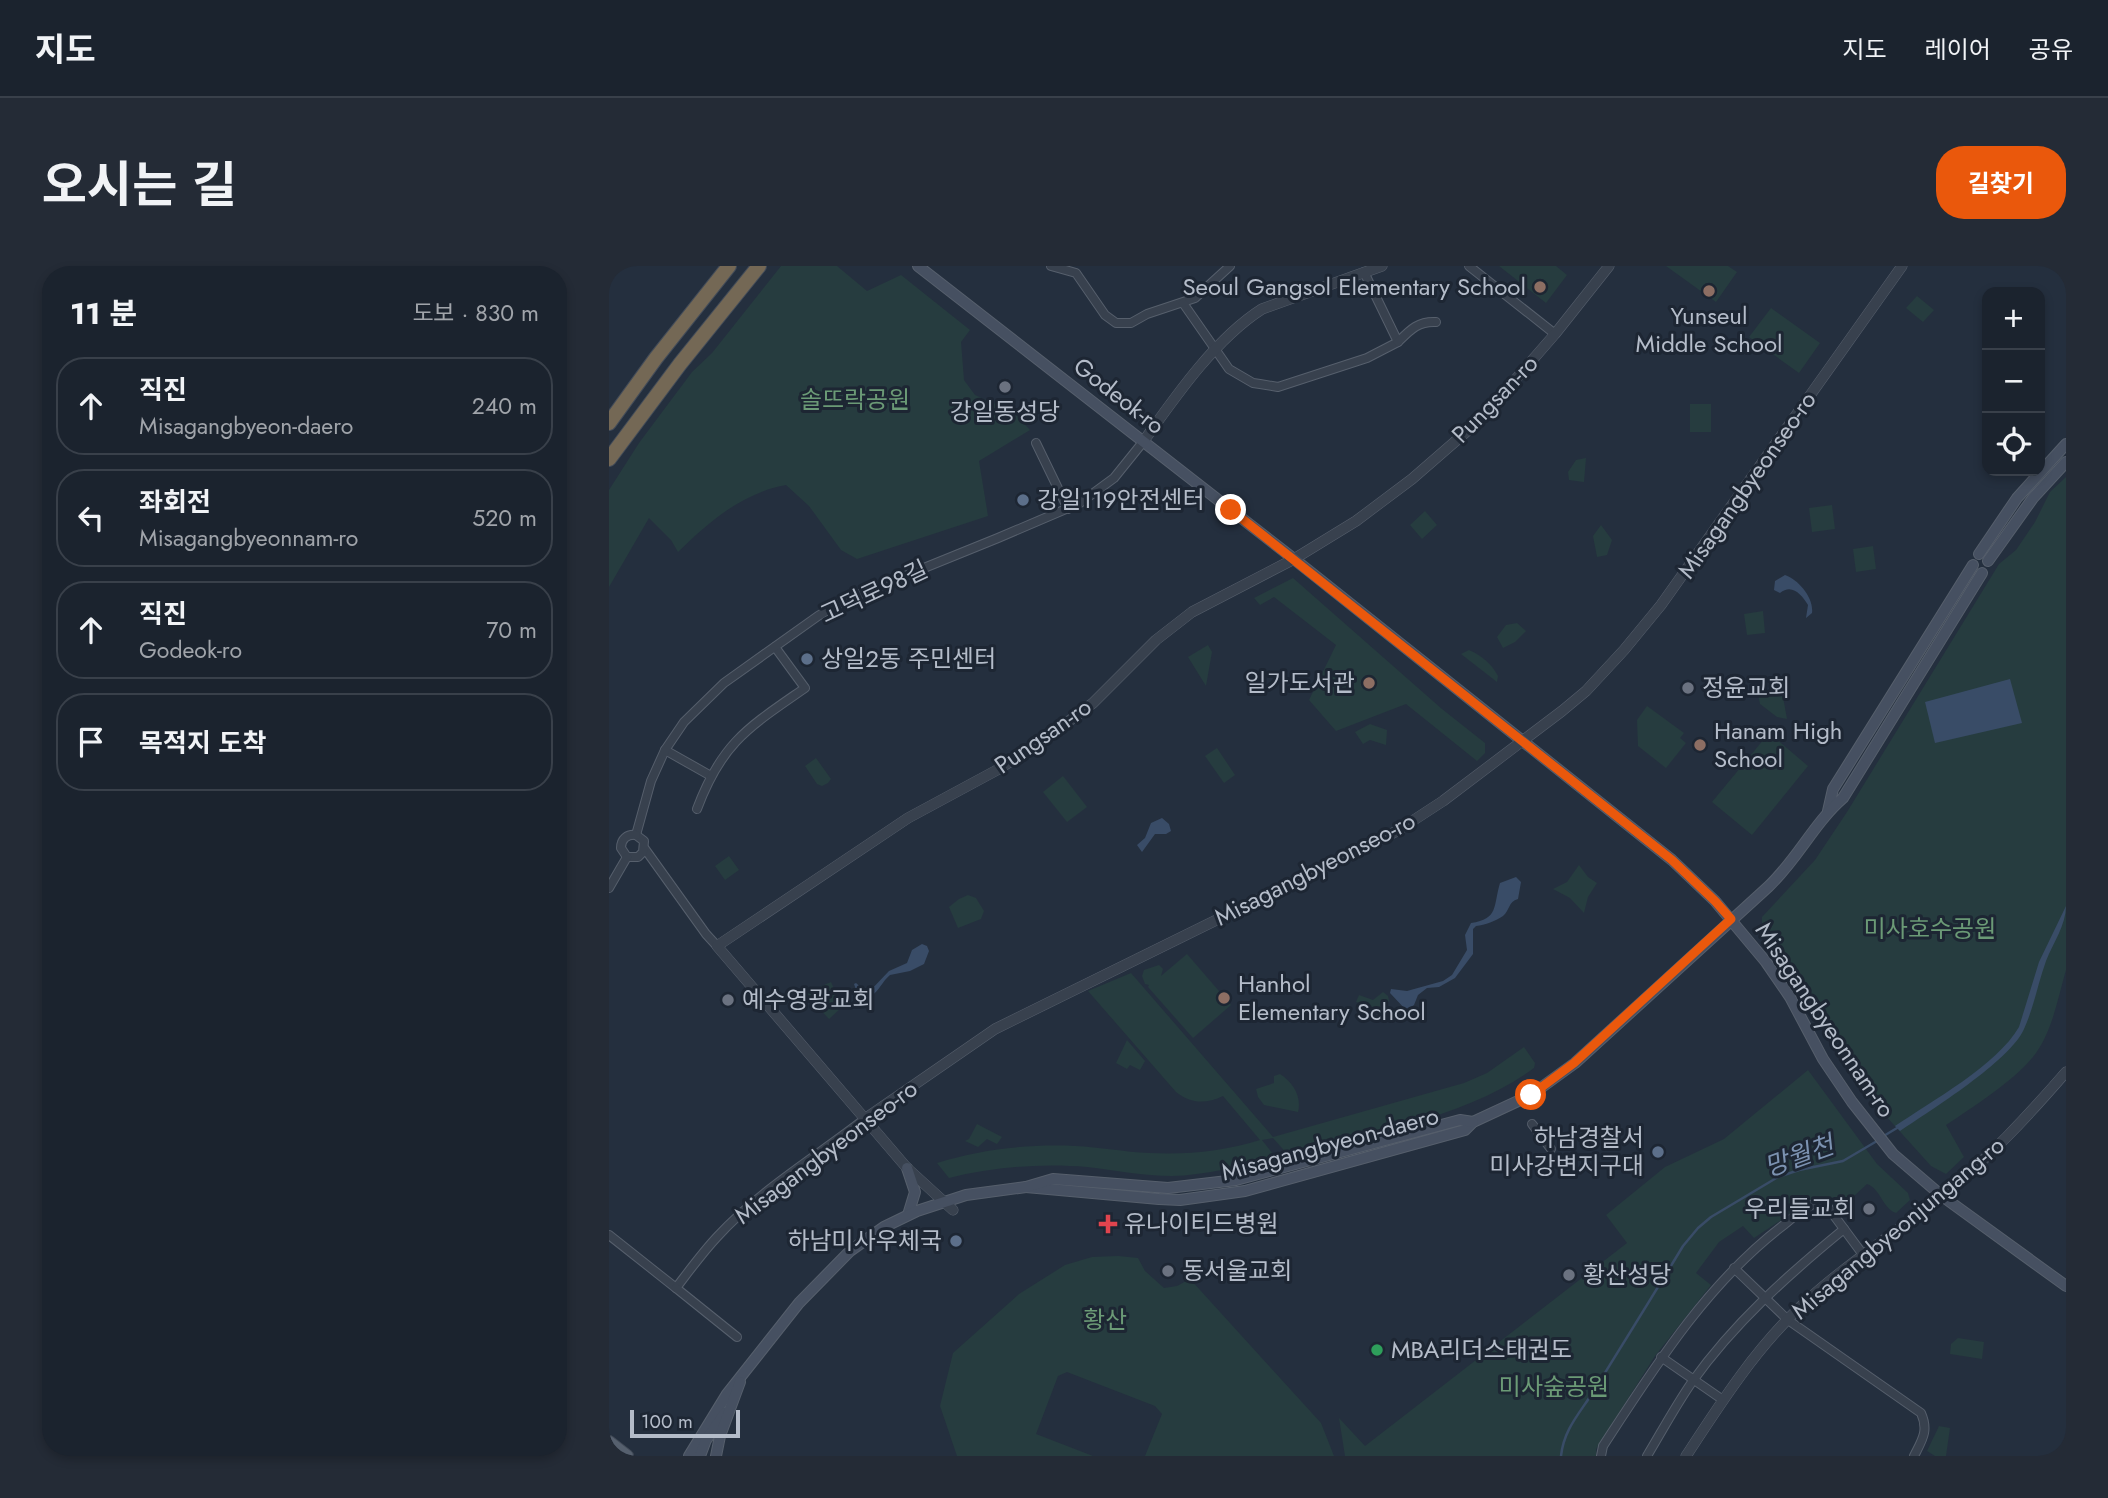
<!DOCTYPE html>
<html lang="ko">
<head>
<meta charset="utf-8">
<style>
  body { margin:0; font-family:Jost,"Noto Sans KR",sans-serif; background:#242b36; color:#f1f3f6 }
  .controls { position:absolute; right:21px; top:21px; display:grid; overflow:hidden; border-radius:14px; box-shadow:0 4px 10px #0003 }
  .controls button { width:63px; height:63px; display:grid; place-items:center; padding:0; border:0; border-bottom:2px solid #39404a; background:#1b232e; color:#f1f3f6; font:35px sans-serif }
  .scale { position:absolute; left:21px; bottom:18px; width:110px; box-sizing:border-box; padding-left:7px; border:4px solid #b4bcc9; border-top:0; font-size:19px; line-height:24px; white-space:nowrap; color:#b4bcc9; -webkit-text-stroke:5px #1d2633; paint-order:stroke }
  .stop { position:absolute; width:21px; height:21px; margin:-16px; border:5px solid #ea580c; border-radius:50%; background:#fff }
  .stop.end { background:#ea580c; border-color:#fff; box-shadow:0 2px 7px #0008 }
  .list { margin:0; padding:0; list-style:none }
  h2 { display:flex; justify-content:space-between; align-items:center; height:91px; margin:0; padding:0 28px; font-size:30px }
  h2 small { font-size:23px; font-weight:400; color:#a0a4aa }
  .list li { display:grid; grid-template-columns:46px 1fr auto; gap:21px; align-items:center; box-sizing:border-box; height:98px; margin:0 14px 14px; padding:0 14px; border:2px solid #39404a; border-radius:28px }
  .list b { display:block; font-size:26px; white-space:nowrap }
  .list p { margin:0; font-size:23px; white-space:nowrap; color:#a0a4aa }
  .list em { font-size:23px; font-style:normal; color:#a0a4aa }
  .icon { flex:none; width:38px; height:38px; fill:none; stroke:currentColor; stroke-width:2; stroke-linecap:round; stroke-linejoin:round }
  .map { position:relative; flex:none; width:1457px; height:1190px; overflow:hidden; border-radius:28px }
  header { display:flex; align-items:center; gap:42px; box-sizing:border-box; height:98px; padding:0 35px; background:#1b232e; border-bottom:2px solid #39404a }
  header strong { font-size:33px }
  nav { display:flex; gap:38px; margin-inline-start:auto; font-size:24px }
  .intro { display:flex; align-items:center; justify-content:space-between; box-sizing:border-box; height:168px; padding:0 42px }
  h1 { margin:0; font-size:49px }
  .button { padding:18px 32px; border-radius:28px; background:#ea580c; color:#fff; font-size:24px; font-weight:700 }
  main { display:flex; gap:42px; padding:0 42px }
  aside { flex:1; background:#1b232e; border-radius:28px; box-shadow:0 4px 10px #0003 }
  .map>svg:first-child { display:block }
  .green { fill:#263c3f }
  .water { fill:#394c67 }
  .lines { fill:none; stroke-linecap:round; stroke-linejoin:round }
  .stream { stroke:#394c67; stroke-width:2.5 }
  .minor-casing { stroke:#565f6c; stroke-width:10 }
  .tertiary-casing { stroke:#565f6c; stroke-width:11 }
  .secondary-casing { stroke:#565f6c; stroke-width:12 }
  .primary-casing { stroke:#414a57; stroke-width:14 }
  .motorway-casing { stroke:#434c59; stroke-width:16 }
  .minor { stroke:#38414e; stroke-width:8 }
  .tertiary { stroke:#38414e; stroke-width:10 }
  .secondary { stroke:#465061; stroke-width:10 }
  .primary { stroke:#56606e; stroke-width:12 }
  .motorway { stroke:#746855; stroke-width:14 }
  .route { stroke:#ea580c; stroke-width:9 }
  .education-dot { fill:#8d6e63; stroke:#1d2633; stroke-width:2.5 }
  .worship-dot { fill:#6b7280; stroke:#1d2633; stroke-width:2.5 }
  .service-dot { fill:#5c6f8a; stroke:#1d2633; stroke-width:2.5 }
  .health-dot { fill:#e0444e; stroke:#1d2633; stroke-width:2.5 }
  .leisure-dot { fill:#2e9e5b; stroke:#1d2633; stroke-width:2.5 }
  .labels { text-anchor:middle; stroke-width:6; stroke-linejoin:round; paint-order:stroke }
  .poi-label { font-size:24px; fill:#b4bcc9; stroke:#1d2633; text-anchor:start }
  .street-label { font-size:24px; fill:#b4bcc9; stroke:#1d2633 }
  .park-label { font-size:24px; fill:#6b9a76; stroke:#1d2633 }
  .water-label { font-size:26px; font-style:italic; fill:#7c92b1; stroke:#1d2633 }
</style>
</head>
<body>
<header>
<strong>지도</strong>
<nav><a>지도</a><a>레이어</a><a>공유</a></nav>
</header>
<div class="intro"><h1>오시는 길</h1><a class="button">길찾기</a></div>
<main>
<aside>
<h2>11 분<small>도보 · 830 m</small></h2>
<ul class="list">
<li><svg class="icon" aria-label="ahead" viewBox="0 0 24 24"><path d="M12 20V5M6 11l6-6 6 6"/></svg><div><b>직진</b><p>Misagangbyeon-daero</p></div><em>240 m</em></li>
<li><svg class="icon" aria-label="left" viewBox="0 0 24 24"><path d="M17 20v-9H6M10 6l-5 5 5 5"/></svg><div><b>좌회전</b><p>Misagangbyeonnam-ro</p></div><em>520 m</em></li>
<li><svg class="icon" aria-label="ahead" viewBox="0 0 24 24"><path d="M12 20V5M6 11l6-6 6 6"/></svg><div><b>직진</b><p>Godeok-ro</p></div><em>70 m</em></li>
<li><svg class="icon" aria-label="arrive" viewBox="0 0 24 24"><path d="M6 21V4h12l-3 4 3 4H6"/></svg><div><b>목적지 도착</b></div></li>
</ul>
</aside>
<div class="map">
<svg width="1457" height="1190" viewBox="0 0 1457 1190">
  <rect width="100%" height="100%" fill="#242f3e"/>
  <g class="green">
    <path d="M172,0H228L258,25L292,9L361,64L352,76L355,114L366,129L403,145L421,164L370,195L379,250L248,293L232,284L200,240L177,219C133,227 101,255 69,286L62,274L40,252L0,321V224L30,177L83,106L103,87Z"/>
    <polygon points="890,0 947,0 958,9 937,37"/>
    <polygon points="1057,0 1119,0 1128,6 1107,36"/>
    <polygon points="1308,30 1325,44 1314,56 1297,42"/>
    <polygon points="1162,42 1211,77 1190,107 1140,71"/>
    <rect x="1081" y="138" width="21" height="28"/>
    <polygon points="977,192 975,216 960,214 959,206 967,194"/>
    <path d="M1457,211V704C1449,731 1444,763 1427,787C1409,812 1364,841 1337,859L1355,891L1337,908L1322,900L1276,849L1244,802L1192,711L1153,661V651L1206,594L1238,546L1390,298L1407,284L1426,256L1441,226Z"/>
    <polygon points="1223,239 1226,263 1203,266 1200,242"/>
    <polygon points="816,245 828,259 813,273 801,259"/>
    <polygon points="992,259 1003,274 998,289 988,291 984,270"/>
    <polygon points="1264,280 1267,303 1247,306 1244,283"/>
    <polygon points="684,312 833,443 876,477 876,487 868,495 797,438 727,465 700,434 727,379 665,331 651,339 645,332"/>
    <polygon points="1154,345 1156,367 1138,369 1135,348"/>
    <polygon points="908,357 917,365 906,376 894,382 888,371 897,359"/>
    <polygon points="599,379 603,386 597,420 579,391"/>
    <path d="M860,384C873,390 882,397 889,410L888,416L852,388Z"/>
    <polygon points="1173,425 1178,453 1168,451 1151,438 1149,429"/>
    <polygon points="1038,440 1075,467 1071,472 1077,477 1057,502 1029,480 1028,454"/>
    <polygon points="761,458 778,464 777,479 761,474 754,478 746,466"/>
    <polygon points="1160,467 1199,500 1143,569 1103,536"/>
    <polygon points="608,482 626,509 615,517 596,490"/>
    <polygon points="207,492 222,513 219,517 213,520 208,518 196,500"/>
    <polygon points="454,510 478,541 458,556 434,526"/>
    <polygon points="120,590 130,604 116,614 106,600"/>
    <polygon points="970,599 979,611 988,617 979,631 975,647 961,632 944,623 958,616"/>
    <polygon points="359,629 367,632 375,645 372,653 349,662 340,641 350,633"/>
    <polygon points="578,688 622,739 584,772 539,721 540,719 536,718 533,710 535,704 550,699 554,703 552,710"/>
    <path d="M522,707L664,871L855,817L878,807L915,781L926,797L925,802C863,849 756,870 680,890L664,872L653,874L668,893C634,899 597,909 563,910C534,910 506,904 478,901C433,897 384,901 340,912L328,897C373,883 419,878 466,880C491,881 515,886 540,887C578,889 616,885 651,874L614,830C597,838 582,838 567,826L479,725Z"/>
    <polygon points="222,716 233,741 220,753 196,727"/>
    <path d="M774,726L779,730L780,735L771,746C762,743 757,738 747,736L750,729L764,734Z"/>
    <polygon points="518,774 536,795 531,804 521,799 518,803 507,797"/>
    <path d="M1199,804L1268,898L1299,927L1301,934L1287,947C1273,942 1272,923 1258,918L1231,943C1223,934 1217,932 1205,932L1145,972L1134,960L1110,976L1087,1007L1102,1019L1046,1090L987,1183L988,1190H736L730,1152L756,1180L1018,977L997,949L1056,901L1115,873Z"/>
    <path d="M671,808C684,816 693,831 689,846L655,839L649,831L647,823L665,817V810Z"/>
    <polygon points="368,858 393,871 388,878 378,873 369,881 356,875 360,873"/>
    <polygon points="509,990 529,992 536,1005 555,1022 568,1020 581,1013 712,1157 725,1190 536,1190 553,1148 546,1140 458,1106 449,1110 427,1168 484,1190 348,1190 331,1140 344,1087 410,1028 456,999 483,991"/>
    <polygon points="1349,1072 1375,1076 1373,1093 1341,1088 1342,1078"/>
    <polygon points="1330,1160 1341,1162 1337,1190 1326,1190 1318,1185"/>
  </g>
  <g class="water">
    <path d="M1176,309C1190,314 1205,332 1203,347L1197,352L1199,339C1193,329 1183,317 1171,327L1165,324L1166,315Z"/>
    <polygon points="1401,413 1413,457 1326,477 1316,436"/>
    <polygon points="553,552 560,558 562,565 557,568 546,568 533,586 528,579 536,572 542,557"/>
    <path d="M907,611L912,616L909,633C899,636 901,644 894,650C887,655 876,659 867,660L864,663V688L846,712L830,721L818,722L809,729L805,739L797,744L781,727L782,723L798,725L834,715L843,709L858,684L856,669L862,657C890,653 884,640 891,617Z"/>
    <path d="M1457,640C1457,659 1444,677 1437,695C1429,717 1425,741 1415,763C1401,795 1322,844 1291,865L1286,860C1323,835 1388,799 1410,761L1430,696Z"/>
    <path d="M313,678L318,680L320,685L315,698L301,705L281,709C270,718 268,734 250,732L245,718L247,717L256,725L260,726L280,705L298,697L303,684Z"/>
  </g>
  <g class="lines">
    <g class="stream">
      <polyline points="1273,871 1288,862"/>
      <path d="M952,1190C955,1162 972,1146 986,1123C1015,1076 1045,1028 1074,980L1089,962L1102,951L1169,911L1190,904L1234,895L1268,875"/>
    </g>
    <defs>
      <g id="minor">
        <polyline points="442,0 467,7 496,49 507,57 522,57 538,48 586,32 621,0"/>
        <polyline points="860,0 946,68"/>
        <polyline points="574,37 620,103 644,117 651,118 669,121 758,92 789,76 755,6"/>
        <path d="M789,76C801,64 809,55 827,56"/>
        <polyline points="427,177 459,243"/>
        <polyline points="56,484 102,510"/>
        <path d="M88,543C113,476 140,461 196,422L166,381"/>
        <polyline points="27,569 42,515 56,484 75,456 115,417 209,350 236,334 389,272 471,237 505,212 534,176"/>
        <polyline points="36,583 97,668 108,680"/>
        <polyline points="18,591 29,591 34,586 35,575 27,569"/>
        <path d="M18,591L12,582C12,573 18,568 27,569"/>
        <polyline points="0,622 18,591"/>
        <polyline points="923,858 942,883"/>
        <path d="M0,969L67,1022C80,1005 93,987 108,971C151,924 207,891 257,852"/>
        <path d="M1125,1002L1179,1054L1312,1147C1320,1165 1313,1174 1305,1190"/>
        <polyline points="67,1022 128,1071"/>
        <polyline points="1052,1091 1114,1134"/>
        <path d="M992,1190L994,1180C1046,1100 1099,1016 1176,958C1187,949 1198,938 1212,936L1218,940L1255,990"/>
        <path d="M1038,1190C1053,1165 1067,1139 1083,1116C1125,1057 1180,1008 1235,963"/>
      </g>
      <g id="tertiary">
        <path d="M534,176C566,131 606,73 653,43L773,0"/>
        <polyline points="257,852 386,763 788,565 834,535 953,445 977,425 1015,384 1052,339 1293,0"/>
        <polyline points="344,944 298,902 108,680 299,552 388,504 432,476 484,437 547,374 583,346 685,293 747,255 803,213 864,160 885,138 946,68 1000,0"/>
        <path d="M1077,1190C1111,1138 1145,1085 1190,1042C1234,1000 1286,968 1333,930C1379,893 1418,851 1457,806"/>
      </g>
      <g id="secondary">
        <polyline points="309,0 685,293 1063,594 1106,635 1157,696 1181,731 1214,793 1243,836 1284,888 1333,930 1457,1020"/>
        <polyline points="1370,288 1408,232 1457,178"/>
        <polyline points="1379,295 1424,232 1457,196"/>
        <polyline points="1219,545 1224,523 1364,299"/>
        <polyline points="298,902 306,926 299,949"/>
        <path d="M417,921L550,933L571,934L636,925L856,864L864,856L922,829L966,797L1159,621C1188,594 1205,557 1234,532L1373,307"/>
        <polyline points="80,1190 118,1128 190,1037 241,985 275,961 308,945 357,929 417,921 444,913 559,922 627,914 851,854 864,856"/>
        <polyline points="91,1190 97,1174 116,1147"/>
        <polyline points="107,1190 111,1170 131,1116"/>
      </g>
      <polyline id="primary" points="0,1176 18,1190"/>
      <g id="motorway">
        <polyline points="0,157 47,92 120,0"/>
        <polyline points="0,193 71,98 150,0"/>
      </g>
    </defs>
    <use href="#minor" class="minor-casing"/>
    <use href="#tertiary" class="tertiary-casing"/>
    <use href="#secondary" class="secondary-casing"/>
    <use href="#primary" class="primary-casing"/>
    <use href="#motorway" class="motorway-casing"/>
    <use href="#minor" class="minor"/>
    <use href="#tertiary" class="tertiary"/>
    <use href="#secondary" class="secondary"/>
    <use href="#primary" class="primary"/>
    <use href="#motorway" class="motorway"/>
  </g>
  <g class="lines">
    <polyline class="route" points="622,244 1063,594 1106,635 1122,653 965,797 922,829"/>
  </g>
  <g class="education-dot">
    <circle cx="931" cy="21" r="7"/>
    <circle cx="1100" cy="25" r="7"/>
    <circle cx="760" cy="417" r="7"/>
    <circle cx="1091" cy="479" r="7"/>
    <circle cx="615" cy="732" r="7"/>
  </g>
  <g class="worship-dot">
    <circle cx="396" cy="121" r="7"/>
    <circle cx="1079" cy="422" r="7"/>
    <circle cx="119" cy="734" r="7"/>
    <circle cx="1260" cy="943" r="7"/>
    <circle cx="559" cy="1005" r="7"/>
    <circle cx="960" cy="1009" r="7"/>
  </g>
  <g class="service-dot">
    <circle cx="414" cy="234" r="7"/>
    <circle cx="198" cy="393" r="7"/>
    <circle cx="1049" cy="886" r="7"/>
    <circle cx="347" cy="975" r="7"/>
  </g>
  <path class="health-dot" d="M495.5 947.5h7v7h7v7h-7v7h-7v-7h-7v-7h7z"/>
  <circle class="leisure-dot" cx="768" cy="1084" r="7"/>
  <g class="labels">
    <g class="poi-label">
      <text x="917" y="29" text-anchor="end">Seoul Gangsol Elementary School</text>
      <text x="1100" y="58" text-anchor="middle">Yunseul<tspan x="1100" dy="28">Middle School</tspan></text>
      <text x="396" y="154" text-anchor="middle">강일동성당</text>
      <text x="428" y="242">강일119안전센터</text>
      <text x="212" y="401">상일2동 주민센터</text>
      <text x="746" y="425" text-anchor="end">일가도서관</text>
      <text x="1093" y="430">정윤교회</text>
      <text x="1105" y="473">Hanam High<tspan x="1105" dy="28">School</tspan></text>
      <text x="629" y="726">Hanhol<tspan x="629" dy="28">Elementary School</tspan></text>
      <text x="133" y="742">예수영광교회</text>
      <text x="1035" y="880" text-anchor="end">하남경찰서<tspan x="1035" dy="28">미사강변지구대</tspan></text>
      <text x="1246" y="951" text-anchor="end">우리들교회</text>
      <text x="515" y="966">유나이티드병원</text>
      <text x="333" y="983" text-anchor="end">하남미사우체국</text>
      <text x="573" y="1013">동서울교회</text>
      <text x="974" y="1017">황산성당</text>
      <text x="782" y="1092">MBA리더스태권도</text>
    </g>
    <g class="street-label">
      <text transform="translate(510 130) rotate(38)" y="8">Godeok-ro</text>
      <text transform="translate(886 133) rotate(-46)" y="8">Pungsan-ro</text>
      <text transform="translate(1138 219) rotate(-55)" y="8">Misagangbyeonseo-ro</text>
      <text transform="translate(265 326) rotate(-25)" y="8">고덕로98길</text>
      <text transform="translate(434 470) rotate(-35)" y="8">Pungsan-ro</text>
      <text transform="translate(706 603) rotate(-27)" y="8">Misagangbyeonseo-ro</text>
      <text transform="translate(1216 754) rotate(56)" y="8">Misagangbyeonnam-ro</text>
      <text transform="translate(721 878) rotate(-15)" y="8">Misagangbyeon-daero</text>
      <text transform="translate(217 886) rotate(-37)" y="8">Misagangbyeonseo-ro</text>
      <text transform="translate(1289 962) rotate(-40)" y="8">Misagangbyeonjungang-ro</text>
    </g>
    <g class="park-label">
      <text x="246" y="142">솔뜨락공원</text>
      <text x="1321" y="671">미사호수공원</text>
      <text x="496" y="1062">황산</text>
      <text x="945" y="1129">미사숲공원</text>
    </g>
    <g class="water-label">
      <text transform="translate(1190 890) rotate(-20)" y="9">망월천</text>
    </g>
  </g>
</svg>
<div class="controls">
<button>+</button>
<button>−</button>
<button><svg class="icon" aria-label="locate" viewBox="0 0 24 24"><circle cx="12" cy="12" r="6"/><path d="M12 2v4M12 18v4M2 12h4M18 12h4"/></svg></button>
</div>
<div class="scale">100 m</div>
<div class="stop" style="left:922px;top:829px"></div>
<div class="stop end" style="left:622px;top:244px"></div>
</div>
</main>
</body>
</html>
